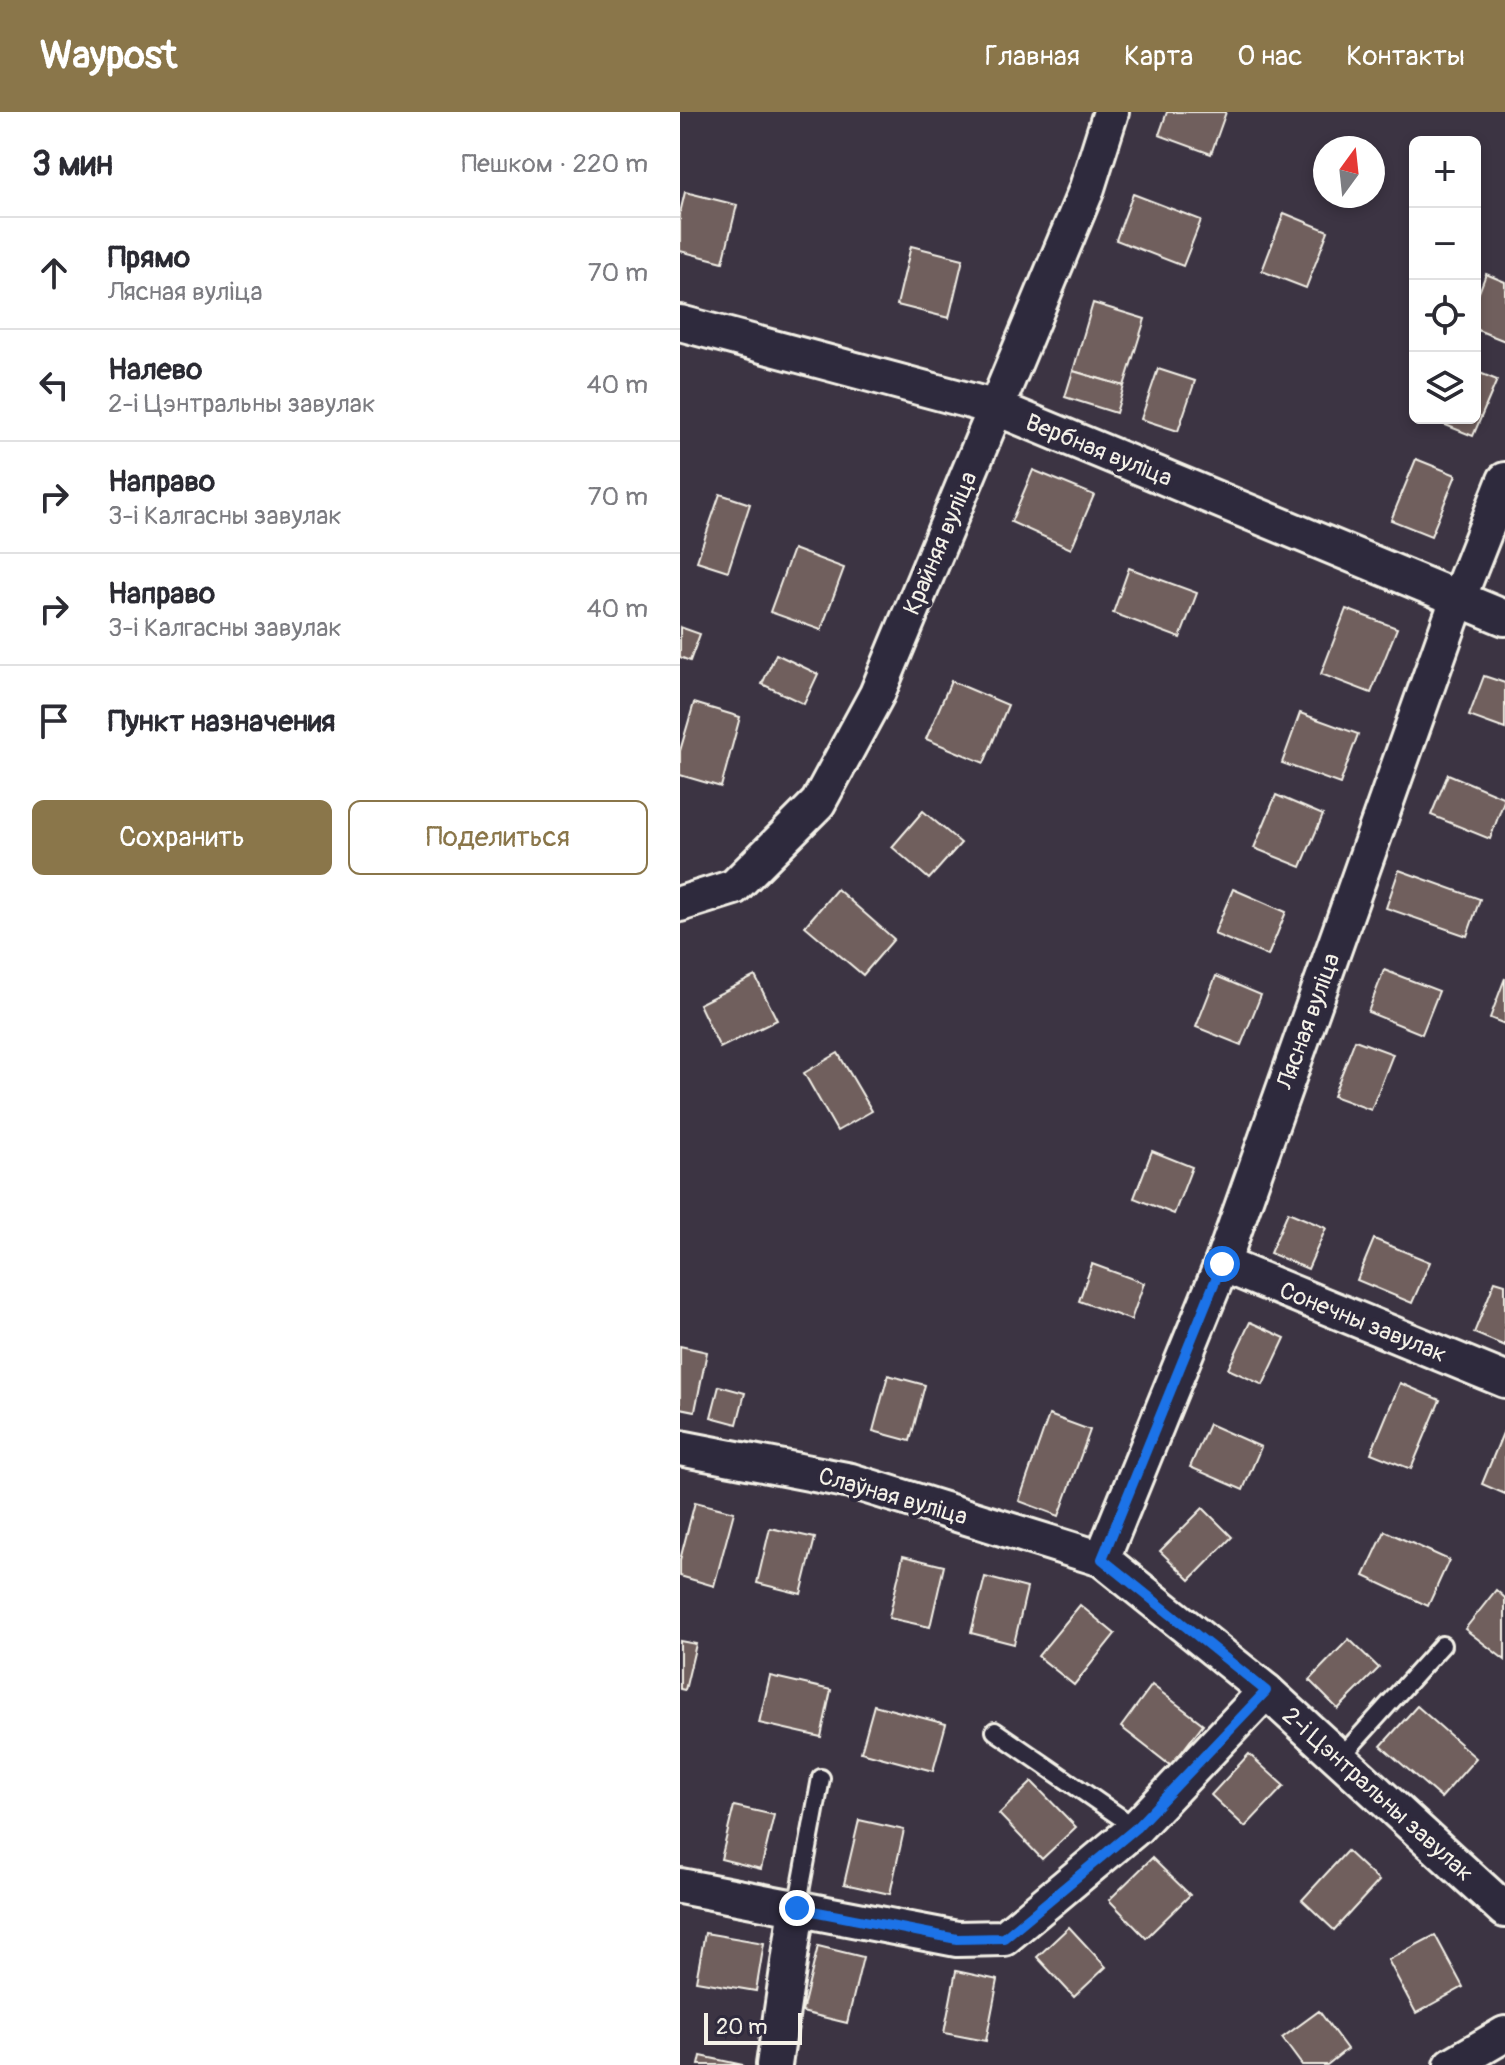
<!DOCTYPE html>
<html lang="ru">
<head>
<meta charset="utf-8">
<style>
  body { margin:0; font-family:Pangolin,sans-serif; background:#f7f7f7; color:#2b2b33 }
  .controls { position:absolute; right:24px; top:24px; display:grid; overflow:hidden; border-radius:12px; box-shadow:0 4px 12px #0003 }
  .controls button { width:72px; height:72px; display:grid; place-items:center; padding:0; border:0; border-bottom:2px solid #e1e1e2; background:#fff; color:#2b2b33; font:40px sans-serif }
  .compass { position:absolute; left:633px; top:24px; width:72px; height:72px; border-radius:50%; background:#fff; box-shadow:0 4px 12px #0003; rotate:15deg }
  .scale { position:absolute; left:24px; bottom:20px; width:98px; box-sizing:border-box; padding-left:8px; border:4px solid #f4f1e8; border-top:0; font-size:22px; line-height:28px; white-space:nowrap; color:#f4f1e8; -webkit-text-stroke:6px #2f2a3d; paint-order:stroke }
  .stop { position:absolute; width:24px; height:24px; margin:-18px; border:6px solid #1a73e8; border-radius:50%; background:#fff }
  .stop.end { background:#1a73e8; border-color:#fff; box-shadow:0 2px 8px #0008 }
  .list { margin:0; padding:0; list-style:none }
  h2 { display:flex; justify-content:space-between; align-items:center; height:104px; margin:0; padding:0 32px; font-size:34px }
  h2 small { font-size:26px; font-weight:400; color:#7c7c81 }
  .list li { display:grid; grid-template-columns:52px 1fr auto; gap:24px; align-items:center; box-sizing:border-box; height:112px; padding:0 32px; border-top:2px solid #e1e1e2 }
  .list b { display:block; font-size:30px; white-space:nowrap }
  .list p { margin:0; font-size:26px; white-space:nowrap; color:#7c7c81 }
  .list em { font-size:26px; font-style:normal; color:#7c7c81 }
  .actions { display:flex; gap:16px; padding:24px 32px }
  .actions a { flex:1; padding:18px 0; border:2px solid #8a764a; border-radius:12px; text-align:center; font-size:28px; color:#8a764a }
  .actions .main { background:#8a764a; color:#fff }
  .icon { flex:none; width:44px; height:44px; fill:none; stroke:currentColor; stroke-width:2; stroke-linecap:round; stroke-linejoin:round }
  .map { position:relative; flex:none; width:825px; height:1953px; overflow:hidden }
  header { display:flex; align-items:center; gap:48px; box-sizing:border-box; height:112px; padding:0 40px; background:#8a764a; color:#fff }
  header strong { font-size:38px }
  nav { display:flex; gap:44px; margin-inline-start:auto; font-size:28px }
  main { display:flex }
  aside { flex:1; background:#fff }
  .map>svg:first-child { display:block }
  .building { fill:#705e5d; stroke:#f4f1e8; stroke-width:2 }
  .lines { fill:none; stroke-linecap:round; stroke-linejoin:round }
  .service-casing { stroke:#f4f1e8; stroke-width:22 }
  .minor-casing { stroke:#f4f1e8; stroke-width:40 }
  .service { stroke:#2f2a3d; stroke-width:16 }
  .minor { stroke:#2f2a3d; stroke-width:34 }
  .route { stroke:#1a73e8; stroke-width:10 }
  .labels { text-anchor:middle; stroke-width:8; stroke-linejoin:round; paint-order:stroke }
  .street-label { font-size:24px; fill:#f4f1e8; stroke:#2f2a3d }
</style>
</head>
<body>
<header>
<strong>Waypost</strong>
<nav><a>Главная</a><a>Карта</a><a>О нас</a><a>Контакты</a></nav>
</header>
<main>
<aside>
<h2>3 мин<small>Пешком · 220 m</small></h2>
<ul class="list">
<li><svg class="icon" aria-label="ahead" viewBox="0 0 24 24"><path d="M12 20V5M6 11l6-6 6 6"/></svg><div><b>Прямо</b><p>Лясная вуліца</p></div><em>70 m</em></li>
<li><svg class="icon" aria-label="left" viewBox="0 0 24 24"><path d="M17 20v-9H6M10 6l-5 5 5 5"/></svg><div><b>Налево</b><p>2-і Цэнтральны завулак</p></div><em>40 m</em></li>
<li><svg class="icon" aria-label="right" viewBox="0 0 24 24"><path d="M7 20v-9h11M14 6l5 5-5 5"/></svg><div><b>Направо</b><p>3-і Калгасны завулак</p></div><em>70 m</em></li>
<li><svg class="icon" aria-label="right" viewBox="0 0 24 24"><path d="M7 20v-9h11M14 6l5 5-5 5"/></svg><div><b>Направо</b><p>3-і Калгасны завулак</p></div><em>40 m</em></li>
<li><svg class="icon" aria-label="arrive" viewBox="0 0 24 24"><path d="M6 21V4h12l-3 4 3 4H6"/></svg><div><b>Пункт назначения</b></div></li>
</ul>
<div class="actions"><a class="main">Сохранить</a><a>Поделиться</a></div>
</aside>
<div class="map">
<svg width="825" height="1953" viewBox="0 0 825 1953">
  <rect width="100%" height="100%" fill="#3c3443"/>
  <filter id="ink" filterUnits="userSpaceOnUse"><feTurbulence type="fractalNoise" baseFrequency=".0125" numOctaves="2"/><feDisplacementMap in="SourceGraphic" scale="16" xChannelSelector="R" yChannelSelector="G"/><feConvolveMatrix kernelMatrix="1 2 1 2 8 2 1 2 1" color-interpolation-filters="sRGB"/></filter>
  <g filter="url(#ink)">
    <g class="building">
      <polygon points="487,0 546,0 531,42 479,23"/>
      <polygon points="5,80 57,93 43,150 0,139 0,101"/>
      <polygon points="453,82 521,108 503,154 436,128"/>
      <polygon points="604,101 648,119 626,176 582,159"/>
      <polygon points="231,134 283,147 269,206 217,193"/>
      <polygon points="806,162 825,170 825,229 795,217 795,191"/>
      <polygon points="413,191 465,207 444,274 393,259"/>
      <polygon points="478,257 515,269 498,319 461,307"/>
      <polygon points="393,259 444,274 436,301 385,285"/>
      <polygon points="795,259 817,268 793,324 753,308 795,306"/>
      <polygon points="736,347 776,363 751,424 711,408"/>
      <polygon points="353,358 414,383 391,437 331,410"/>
      <polygon points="40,382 70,392 48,459 17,449"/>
      <polygon points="113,437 164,456 141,518 90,500"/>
      <polygon points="449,456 517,481 500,526 433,501"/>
      <polygon points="666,497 717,516 691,581 641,562"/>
      <polygon points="0,515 20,522 10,549 0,545"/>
      <polygon points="96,542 138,562 124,592 82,572"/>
      <polygon points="804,564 825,571 825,617 789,604"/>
      <polygon points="271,569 328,593 304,651 246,627"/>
      <polygon points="14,591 60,605 41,675 0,663 0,639"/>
      <polygon points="620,601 678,622 660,672 602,651"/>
      <polygon points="768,662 825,686 810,727 751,703"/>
      <polygon points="596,683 643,703 621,755 574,736"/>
      <polygon points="243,699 281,731 249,767 212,735"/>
      <polygon points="719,758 800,787 787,824 706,796"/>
      <polygon points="157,777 214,827 183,863 125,814"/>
      <polygon points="553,777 606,800 588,844 534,822"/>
      <polygon points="704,858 759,879 742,922 688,900"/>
      <polygon points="75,864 97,908 40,936 19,892"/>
      <polygon points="536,864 581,883 561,933 516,915"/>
      <polygon points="825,866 825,912 810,906"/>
      <polygon points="675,928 713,942 691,998 653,984"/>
      <polygon points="158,941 192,999 157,1019 124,961"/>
      <polygon points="472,1039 512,1055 494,1102 454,1086"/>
      <polygon points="608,1100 646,1116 628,1157 590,1141"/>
      <polygon points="694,1127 750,1150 732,1191 677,1168"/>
      <polygon points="412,1152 464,1171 451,1208 399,1189"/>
      <polygon points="815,1169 825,1172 825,1234 794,1221"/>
      <polygon points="570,1210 605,1226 583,1273 548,1257"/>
      <polygon points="0,1234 27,1240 15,1299 0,1296"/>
      <polygon points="208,1263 245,1273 230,1329 193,1319"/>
      <polygon points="720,1271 760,1288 731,1357 691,1341"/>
      <polygon points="39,1274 65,1281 57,1312 31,1305"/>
      <polygon points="369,1303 410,1318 379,1404 339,1389"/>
      <polygon points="529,1312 581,1335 563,1378 510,1355"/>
      <polygon points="825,1316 825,1382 802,1372"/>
      <polygon points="15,1390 54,1400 34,1474 0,1464 0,1448"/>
      <polygon points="523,1396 552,1425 510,1468 480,1439"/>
      <polygon points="90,1416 135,1426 121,1482 77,1471"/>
      <polygon points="705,1419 769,1448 748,1494 684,1464"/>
      <polygon points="223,1444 264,1454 250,1515 209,1506"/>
      <polygon points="305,1465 347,1476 334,1532 291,1521"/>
      <polygon points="816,1478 825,1486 825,1548 785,1517"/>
      <polygon points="400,1493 435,1522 394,1573 358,1544"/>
      <polygon points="669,1527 699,1556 658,1597 629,1568"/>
      <polygon points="0,1529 16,1532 5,1578 0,1577"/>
      <polygon points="90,1564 151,1578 141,1625 79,1611"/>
      <polygon points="472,1573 523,1612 491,1654 441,1615"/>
      <polygon points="194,1593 266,1612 253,1659 181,1640"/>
      <polygon points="737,1594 796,1646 761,1686 701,1634"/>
      <polygon points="569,1642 604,1674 565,1715 531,1683"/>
      <polygon points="352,1670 396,1715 362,1747 319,1702"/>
      <polygon points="54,1694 94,1703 81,1757 41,1747"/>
      <polygon points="179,1708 224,1718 210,1782 164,1772"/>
      <polygon points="667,1739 699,1769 654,1818 622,1788"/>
      <polygon points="472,1746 510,1783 466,1826 429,1788"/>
      <polygon points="389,1815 426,1855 394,1885 357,1845"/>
      <polygon points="25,1821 84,1831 76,1879 16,1869"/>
      <polygon points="755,1823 783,1875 736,1901 708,1848"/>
      <polygon points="138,1834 183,1845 167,1911 122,1900"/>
      <polygon points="276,1859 318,1868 306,1929 264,1921"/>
      <polygon points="639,1899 667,1937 647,1953 622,1953 602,1926"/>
      <polygon points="21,1944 63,1953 19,1953"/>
    </g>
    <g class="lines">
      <defs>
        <g id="service">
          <polyline points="315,1619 456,1716"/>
          <polyline points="659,1647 762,1533"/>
          <polyline points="117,1796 141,1666"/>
        </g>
        <g id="minor">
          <polyline points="0,211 317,296 825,506"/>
          <polyline points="0,792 54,775 138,691 197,582 406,79 431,0"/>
          <polyline points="542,1152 825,1268"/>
          <polyline points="0,1336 171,1369 422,1447 586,1579 825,1798"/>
          <polyline points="422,1447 542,1152 778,487 825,368"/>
          <polyline points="0,1774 277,1827 324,1826 456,1716 586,1579"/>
          <polyline points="94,1953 117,1796"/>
          <polyline points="772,1953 825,1922"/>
        </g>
      </defs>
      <use href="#service" class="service-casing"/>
      <use href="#minor" class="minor-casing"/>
      <use href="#service" class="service"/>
      <use href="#minor" class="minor"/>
    </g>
  </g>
  <g class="lines" filter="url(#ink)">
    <polyline class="route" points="117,1796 277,1827 324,1826 456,1716 586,1579 422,1447 542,1152"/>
  </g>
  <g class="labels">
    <g class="street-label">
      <text transform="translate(419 338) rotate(22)" y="8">Вербная вуліца</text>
      <text transform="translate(260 431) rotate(-67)" y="8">Крайняя вуліца</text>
      <text transform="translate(628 909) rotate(-70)" y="8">Лясная вуліца</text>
      <text transform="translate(683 1210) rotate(22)" y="8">Сонечны завулак</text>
      <text transform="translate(213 1384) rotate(16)" y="8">Слаўная вуліца</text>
      <text transform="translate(698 1682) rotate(42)" y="8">2-і Цэнтральны завулак</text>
    </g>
  </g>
</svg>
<div class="controls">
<button>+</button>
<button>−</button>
<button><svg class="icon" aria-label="locate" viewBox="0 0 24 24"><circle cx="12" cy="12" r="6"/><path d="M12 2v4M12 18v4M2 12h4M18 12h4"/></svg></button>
<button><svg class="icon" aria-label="layers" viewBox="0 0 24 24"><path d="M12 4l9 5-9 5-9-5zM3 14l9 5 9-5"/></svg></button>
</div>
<svg class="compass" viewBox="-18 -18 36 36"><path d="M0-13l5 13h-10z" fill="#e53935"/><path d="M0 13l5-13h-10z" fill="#7c7c81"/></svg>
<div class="scale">20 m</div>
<div class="stop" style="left:542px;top:1152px"></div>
<div class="stop end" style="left:117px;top:1796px"></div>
</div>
</main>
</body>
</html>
